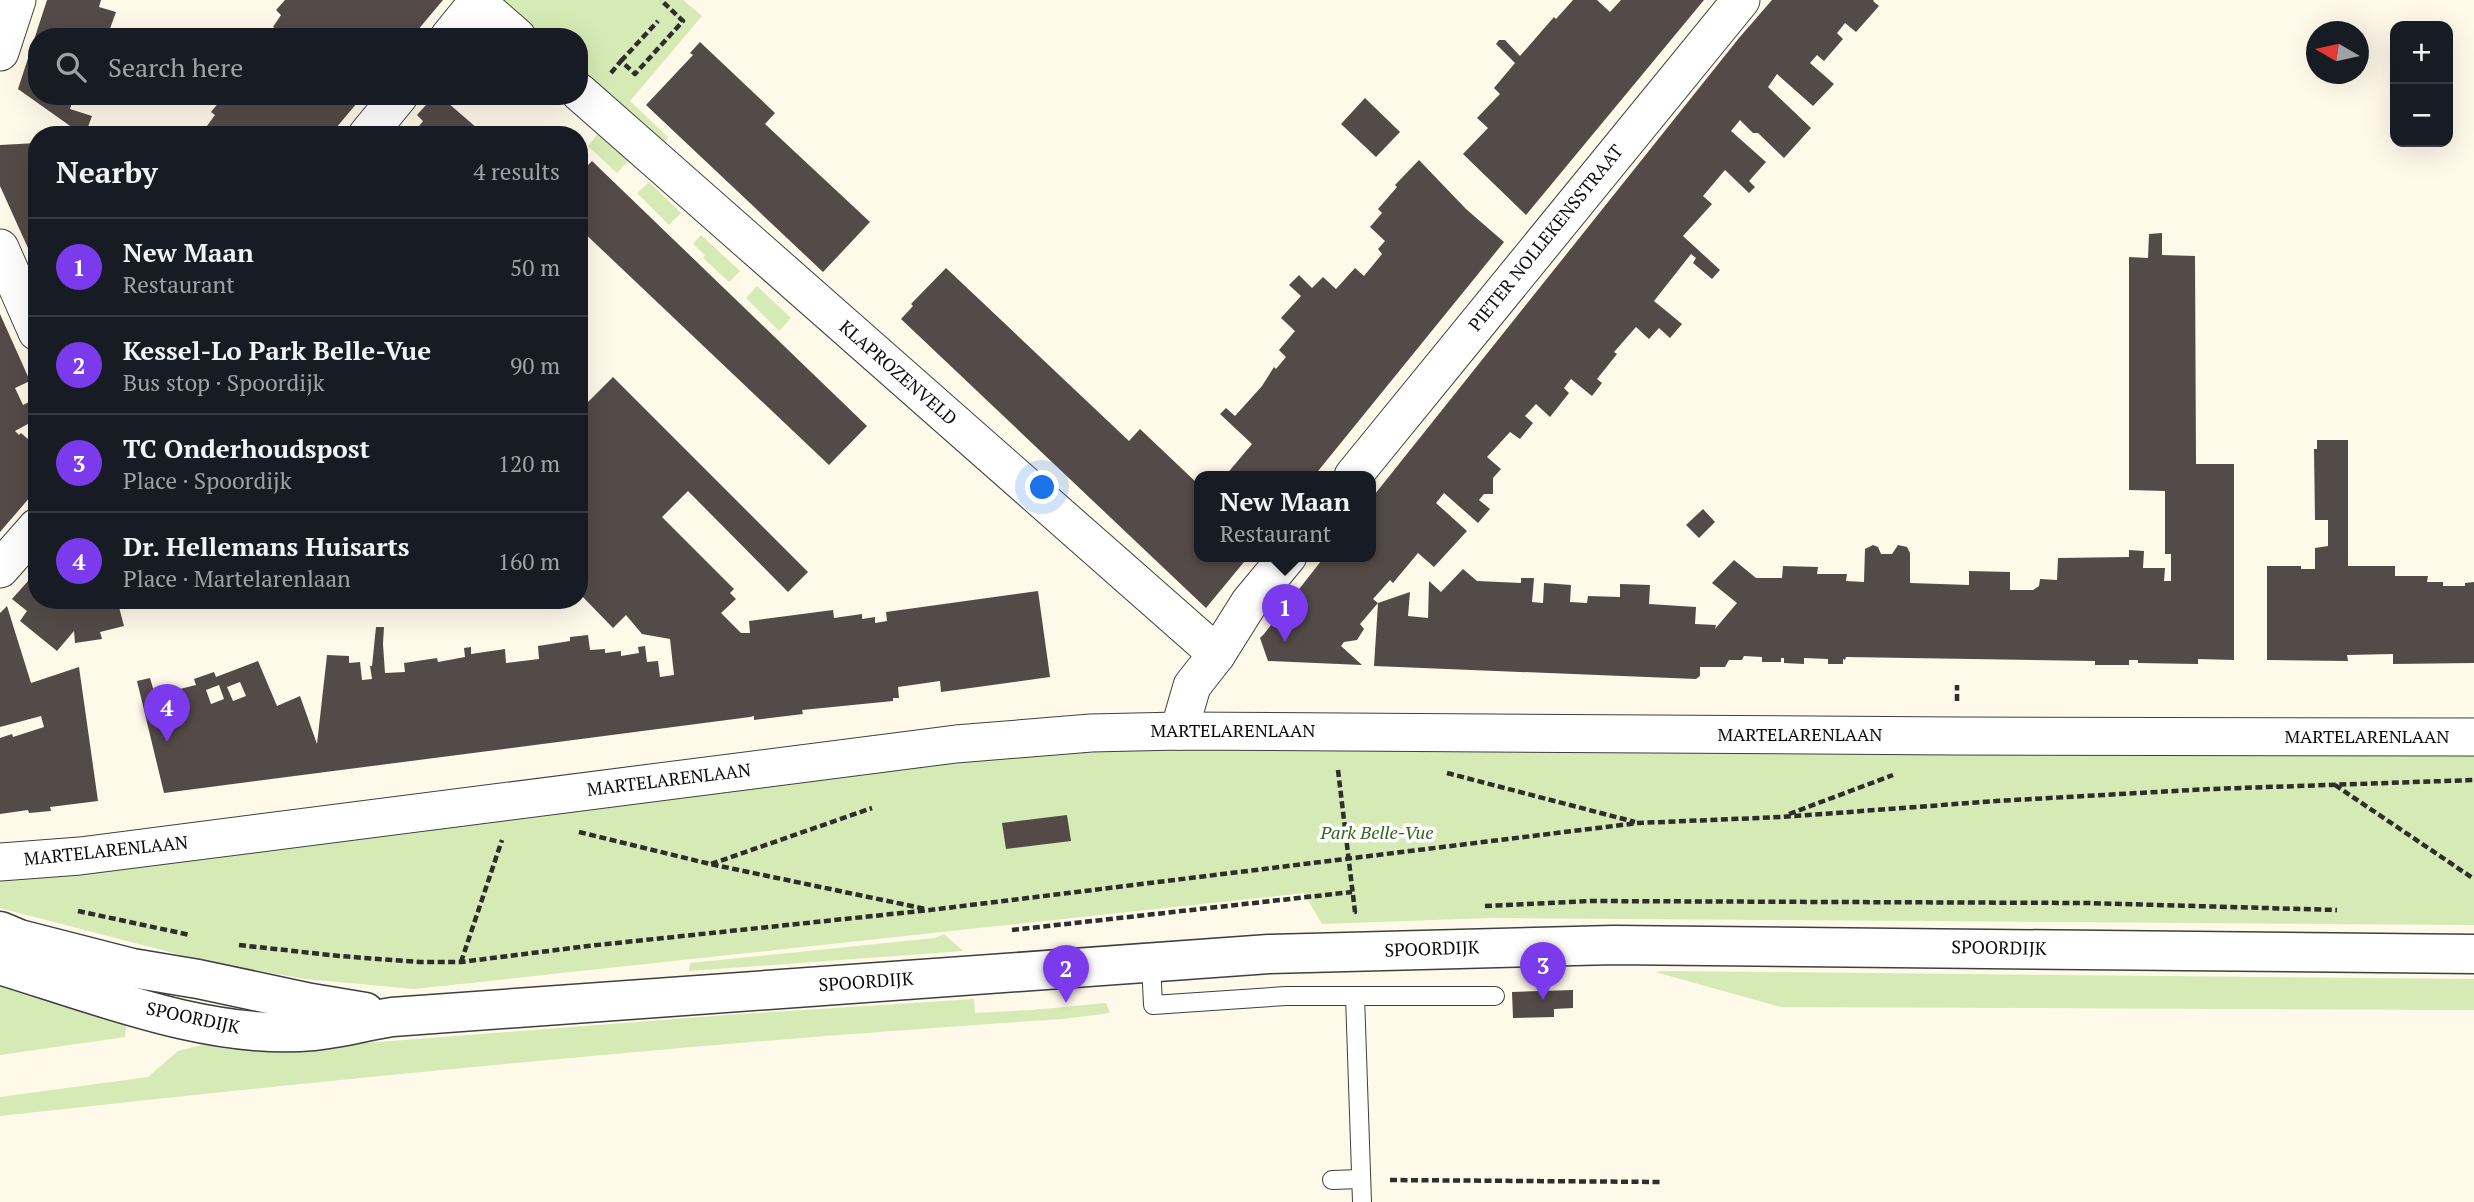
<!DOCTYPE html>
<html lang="en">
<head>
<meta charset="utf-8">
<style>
  body { margin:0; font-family:"PT Serif",serif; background:#20242c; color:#f1f3f6 }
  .controls { position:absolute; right:21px; top:21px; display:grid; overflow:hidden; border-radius:14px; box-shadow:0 7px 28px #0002 }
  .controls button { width:63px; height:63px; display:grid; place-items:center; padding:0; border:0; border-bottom:2px solid #363941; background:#171b24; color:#f1f3f6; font:35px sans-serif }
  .compass { position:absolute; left:2306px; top:21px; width:63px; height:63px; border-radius:50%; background:#171b24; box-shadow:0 7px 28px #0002; rotate:279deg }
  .you { position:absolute; left:1043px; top:488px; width:24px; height:24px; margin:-18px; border:5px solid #fff; border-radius:50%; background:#1a73e8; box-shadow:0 0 0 10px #1a73e833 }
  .badge { display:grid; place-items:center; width:46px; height:46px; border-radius:50%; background:#7c3aed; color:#fff; font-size:23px; font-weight:700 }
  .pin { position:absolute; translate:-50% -58px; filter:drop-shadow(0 2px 4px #0008) }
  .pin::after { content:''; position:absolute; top:37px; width:24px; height:21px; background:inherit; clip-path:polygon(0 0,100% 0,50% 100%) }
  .popup { position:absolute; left:1194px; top:471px; width:182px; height:91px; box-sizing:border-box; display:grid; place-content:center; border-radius:14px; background:#171b24; filter:drop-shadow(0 2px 5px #0005); font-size:23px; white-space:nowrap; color:#9ea1a6 }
  .popup b { font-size:26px; color:#f1f3f6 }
  .popup::after { content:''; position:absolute; left:50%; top:100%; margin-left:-14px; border:14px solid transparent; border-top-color:#171b24 }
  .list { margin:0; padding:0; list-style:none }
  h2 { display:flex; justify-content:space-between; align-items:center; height:91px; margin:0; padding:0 28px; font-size:30px }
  h2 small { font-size:23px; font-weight:400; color:#9ea1a6 }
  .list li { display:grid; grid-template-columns:46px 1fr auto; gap:21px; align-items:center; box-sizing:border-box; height:98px; padding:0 28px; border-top:2px solid #363941 }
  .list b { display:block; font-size:26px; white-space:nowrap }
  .list p { margin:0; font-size:23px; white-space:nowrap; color:#9ea1a6 }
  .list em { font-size:23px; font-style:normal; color:#9ea1a6 }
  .icon { flex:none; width:38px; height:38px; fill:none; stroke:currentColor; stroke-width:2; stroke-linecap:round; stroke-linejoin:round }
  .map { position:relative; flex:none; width:2474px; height:1202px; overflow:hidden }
  .search { position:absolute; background:#171b24; box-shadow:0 7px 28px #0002; left:28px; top:28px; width:560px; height:77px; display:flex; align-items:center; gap:18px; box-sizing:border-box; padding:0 24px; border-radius:28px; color:#9ea1a6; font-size:26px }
  .panel { position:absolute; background:#171b24; box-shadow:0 7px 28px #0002; left:28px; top:126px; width:560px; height:483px; border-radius:28px }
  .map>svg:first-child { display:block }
  .green { fill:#d5eab4 }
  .building { fill:#544b48; fill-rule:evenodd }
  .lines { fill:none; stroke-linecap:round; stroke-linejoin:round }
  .service-casing { stroke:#3f3f3f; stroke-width:20 }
  .minor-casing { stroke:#3f3f3f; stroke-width:39 }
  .tertiary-casing { stroke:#3f3f3f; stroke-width:41 }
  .path { stroke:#2e2e2e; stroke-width:4.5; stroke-dasharray:7 3.5; stroke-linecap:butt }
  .service { stroke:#fff; stroke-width:18 }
  .minor { stroke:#fff; stroke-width:37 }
  .tertiary { stroke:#fff; stroke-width:38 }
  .labels { text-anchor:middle; stroke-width:7; stroke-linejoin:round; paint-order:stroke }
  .street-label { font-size:18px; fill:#0c0c0c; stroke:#fff }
  .park-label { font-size:18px; font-style:italic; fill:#31641b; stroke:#fff }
</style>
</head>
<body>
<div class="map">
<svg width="2474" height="1202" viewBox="0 0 2474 1202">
  <rect width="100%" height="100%" fill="#fff9ea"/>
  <g class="green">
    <polygon points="479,0 683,0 702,16 630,101 668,137 660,146 579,92 579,37 517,37"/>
    <polygon points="600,131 629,160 617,173 588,146"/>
    <polygon points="649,182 681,213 669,225 637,193"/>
    <polygon points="701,235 740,271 729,282 703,258 705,255 693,244"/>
    <polygon points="757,286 791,318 779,331 746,298"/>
    <polygon points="1146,748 2474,750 2474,925 1490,918 1322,924 1304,893 414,989 306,979 212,963 0,908 0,873 939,761"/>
    <polygon points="944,934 963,951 689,971 690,963 935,938"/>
    <polygon points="1665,971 2474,979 2474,1010 1781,1007 1655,972"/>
    <polygon points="0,976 128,1014 125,1037 0,1055"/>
    <path d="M974,999L975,1013L1032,1010L1106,1003L1110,1013L1063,1019C708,1042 354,1077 0,1116V1097L148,1077L178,1051L210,1043L340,1045L727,1015Z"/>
  </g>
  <g class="building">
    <polygon points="47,0 101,0 99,7 116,12 107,37 37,37 37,96 74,96 70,109 92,116 85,135 59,135 73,128 18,89"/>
    <polygon points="285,0 443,0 412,37 286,37 273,27 281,15 276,10"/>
    <polygon points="1573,0 1597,0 1610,12 1621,0 1704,0 1526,215 1463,154 1488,128 1477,118 1500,94 1494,88 1515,63 1496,44 1499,40 1505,40 1520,56 1554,17 1556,19"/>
    <polygon points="1772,0 1874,0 1873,1 1879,6 1856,32 1845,23 1837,33 1843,39 1824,61 1817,55 1810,63 1834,84 1813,106 1777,74 1768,87 1811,128 1784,158 1758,133 1753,133 1740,120 1731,131 1766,162 1749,181 1755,187 1749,193 1725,170 1703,196 1712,204 1683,236 1720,270 1712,279 1693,263 1696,258 1691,254 1654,301 1682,324 1670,338 1659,328 1649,339 1636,327 1614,352 1617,354 1597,379 1602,383 1592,396 1571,379 1564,388 1569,393 1550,417 1536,404 1525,416 1533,423 1520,439 1510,432 1487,457 1501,469 1493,478 1493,494 1484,494 1479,500 1490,509 1478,523 1444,493 1436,503 1467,531 1434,567 1418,553 1393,583 1390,580 1373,599 1378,603 1410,592 1408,616 1428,618 1429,581 1441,592 1463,569 1477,581 1521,583 1521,578 1534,578 1532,602 1543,603 1544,583 1571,585 1570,602 1587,603 1588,596 1620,597 1620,584 1650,585 1649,604 1696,607 1695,624 1716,625 1715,629 1737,603 1712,583 1734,560 1756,578 1782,578 1783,566 1818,567 1817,574 1847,574 1846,581 1864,582 1865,549 1873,545 1878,547 1881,554 1892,554 1898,545 1907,547 1910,553 1910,583 1969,585 1969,571 2010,572 2010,590 2033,590 2039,586 2040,579 2057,580 2058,558 2129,557 2129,550 2144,551 2143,568 2165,568 2164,581 2171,581 2171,554 2165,554 2165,491 2129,490 2129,257 2148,258 2149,234 2162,233 2162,255 2195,256 2196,464 2234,464 2234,660 2198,659 2198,664 2138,663 2138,660 2129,660 2129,665 2095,665 2095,661 1846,657 1845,660 1843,659 1843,664 1828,664 1828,659 1804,658 1804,664 1784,663 1784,658 1781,658 1781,662 1762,662 1762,657 1744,656 1742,660 1729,660 1725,667 1700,667 1700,676 1696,679 1374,666 1378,603 1360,624 1364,629 1357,640 1344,642 1341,646 1362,665 1268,661 1260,638 1264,634 1325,556 1371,556 1371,499 1739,38"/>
    <polygon points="700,42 775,113 765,124 870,222 823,272 646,105 693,55 690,53"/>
    <polygon points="214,96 363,96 330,135 210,135 214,131 207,126 215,115 211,112 220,101"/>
    <polygon points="434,96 440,96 485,135 412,135 423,121 417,115"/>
    <polygon points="1365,98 1400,132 1376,157 1341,124"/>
    <polygon points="37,143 37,268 0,186 0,145"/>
    <polygon points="1419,160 1466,209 1504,242 1314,476 1225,476 1252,444 1220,414 1226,408 1235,416 1262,386 1274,367 1276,369 1286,357 1279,350 1295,331 1281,318 1301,296 1289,285 1299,275 1312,288 1323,277 1336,289 1355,268 1364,276 1382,254 1378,249 1385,241 1370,227 1382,213 1378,209 1397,187 1395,185"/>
    <polygon points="592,161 867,426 829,465 579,228 579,174"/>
    <polygon points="946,268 1129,441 1140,429 1199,485 1199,497 1194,502 1199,507 1199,556 1244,556 1241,560 1244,562 1206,608 901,319 913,306 911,304"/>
    <polygon points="0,314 30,381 15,388 23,405 37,398 37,419 15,431 19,435 21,433 37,447 37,489 0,532"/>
    <path d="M613,377L808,572L788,592L688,491L662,517L734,589L730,593L736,599L721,613L741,633H750L749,621L833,610L834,618L862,614V619L875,617V623L887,621L886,612L1038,591L1050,677L941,692L940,681L898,687L899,698H893V701L802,710L803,714L754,720V716L750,717L164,793L137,681L150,678L155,695L196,685L194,679L214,672L216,677L258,661L277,706L300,696L317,744L327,655L349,656V663L360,662L362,680L372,679L370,666H372L376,627H384L383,644L385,673L405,672L404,663L437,658L438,662L465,657L464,648L471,647V654L505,649L506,663L539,659L538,646L570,641V637L588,635L590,650L605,649V653L621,651V656L639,653L638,647L645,646L647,662L658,661L660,677L674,675L670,639L642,634L626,615L613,628L579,593V411ZM240,682L246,696L233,701L227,687ZM219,685L224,699L211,704L206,690Z"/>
    <polygon points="2317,440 2348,440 2348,566 2395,566 2395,576 2428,576 2427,582 2443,582 2443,586 2465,586 2465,583 2474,582 2474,663 2393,664 2393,654 2347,655 2348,661 2267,660 2267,566 2301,566 2301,569 2315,569 2315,548 2328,546 2328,520 2315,520 2314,449 2317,449"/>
    <polygon points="1703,509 1715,522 1699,538 1686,525"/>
    <polygon points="37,571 37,600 140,601 119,607 124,626 100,632 102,639 75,643 74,631 57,651 20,621 27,611 12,599"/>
    <polygon points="7,606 31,683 79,667 98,801 50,807 51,811 29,813 28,810 0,814 0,738 12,734 13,737 44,727 41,716 0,727 0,613"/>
    <polygon points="1067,815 1071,841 1006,849 1002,823"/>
    <polygon points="1573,990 1573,1008 1554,1009 1554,1017 1513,1018 1512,992"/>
  </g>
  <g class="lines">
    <defs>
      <g id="service">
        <polyline points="1151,963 1153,1005 1286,996 1495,996"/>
        <polyline points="1355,996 1362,1202"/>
        <polyline points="1332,1180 1361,1179"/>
      </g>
      <g id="minor">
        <polyline points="477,2 517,37"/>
        <polyline points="449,37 479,0"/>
        <polyline points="0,52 17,0"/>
        <polyline points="579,92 1217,654"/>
        <polyline points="367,135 399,96"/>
        <polyline points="0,248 37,332"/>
        <polyline points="1353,476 1741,0"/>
        <polyline points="0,569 37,527"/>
        <polyline points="1179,731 1192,686 1217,654 1249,603 1288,556"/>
        <polyline points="0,862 80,856 956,744 1091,733 1179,731 1956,736 2474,737"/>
      </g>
      <g id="tertiary">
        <polyline points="0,931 19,939 132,968 198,979 311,1003 365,1012"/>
        <path d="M0,965C95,994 212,1041 313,1031C339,1029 366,1021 392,1017L1269,954L1614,945L2474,954"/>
      </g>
    </defs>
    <use href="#service" class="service-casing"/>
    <use href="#minor" class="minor-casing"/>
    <use href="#tertiary" class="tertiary-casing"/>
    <g class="path">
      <polyline points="621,61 658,21"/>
      <polyline points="611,73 621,61 635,74 683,21 661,0"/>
      <polyline points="1957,701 1957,685"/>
      <polyline points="1338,770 1355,912 1353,912"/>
      <polyline points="1447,773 1635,822"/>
      <polyline points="2335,785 2474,879"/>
      <polyline points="1789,814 1893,775"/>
      <polyline points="579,832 710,864 926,909"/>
      <polyline points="711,864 872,808"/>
      <polyline points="1485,906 1589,901 2087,903 2337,910"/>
      <polyline points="78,911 190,935"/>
      <polyline points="1012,930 1352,892"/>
      <polyline points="239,945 339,956 419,962 461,962 588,946 930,910 1638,823 1782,817 1996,801 2210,789 2474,780"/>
      <polyline points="461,962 502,840"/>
      <polyline points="1390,1180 1663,1182"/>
    </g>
    <use href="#service" class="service"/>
    <use href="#minor" class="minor"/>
    <use href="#tertiary" class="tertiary"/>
  </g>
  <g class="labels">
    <g class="street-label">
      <text transform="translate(1546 238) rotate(-51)" y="6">PIETER NOLLEKENSSTRAAT</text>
      <text transform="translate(898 373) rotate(41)" y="6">KLAPROZENVELD</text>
      <text x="1233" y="737">MARTELARENLAAN</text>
      <text x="1800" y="741">MARTELARENLAAN</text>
      <text x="2367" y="743">MARTELARENLAAN</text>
      <text transform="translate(669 780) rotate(-7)" y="6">MARTELARENLAAN</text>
      <text transform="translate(106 851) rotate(-6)" y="6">MARTELARENLAAN</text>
      <text transform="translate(1999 948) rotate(1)" y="6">SPOORDIJK</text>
      <text transform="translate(1432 949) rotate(-2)" y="6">SPOORDIJK</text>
      <text transform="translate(866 982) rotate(-4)" y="6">SPOORDIJK</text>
      <text transform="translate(193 1018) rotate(12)" y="6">SPOORDIJK</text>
    </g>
    <g class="park-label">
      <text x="1377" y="839">Park Belle-Vue</text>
    </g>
  </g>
</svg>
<div class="controls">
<button>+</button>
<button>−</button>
</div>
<svg class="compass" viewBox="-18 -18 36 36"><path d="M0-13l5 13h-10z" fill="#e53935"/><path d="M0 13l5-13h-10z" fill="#9ea1a6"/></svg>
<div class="you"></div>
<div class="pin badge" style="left:1285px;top:642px">1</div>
<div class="popup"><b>New Maan</b>Restaurant</div>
<div class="pin badge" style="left:1066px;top:1003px">2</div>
<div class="pin badge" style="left:1543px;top:1000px">3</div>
<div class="pin badge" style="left:167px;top:742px">4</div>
<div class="search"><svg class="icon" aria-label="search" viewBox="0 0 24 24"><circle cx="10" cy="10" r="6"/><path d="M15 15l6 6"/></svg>Search here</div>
<section class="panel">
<h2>Nearby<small>4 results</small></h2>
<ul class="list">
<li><span class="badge">1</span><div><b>New Maan</b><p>Restaurant</p></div><em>50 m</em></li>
<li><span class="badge">2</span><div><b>Kessel-Lo Park Belle-Vue</b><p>Bus stop · Spoordijk</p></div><em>90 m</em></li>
<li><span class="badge">3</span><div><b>TC Onderhoudspost</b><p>Place · Spoordijk</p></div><em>120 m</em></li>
<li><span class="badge">4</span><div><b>Dr. Hellemans Huisarts</b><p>Place · Martelarenlaan</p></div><em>160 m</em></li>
</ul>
</section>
</div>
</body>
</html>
